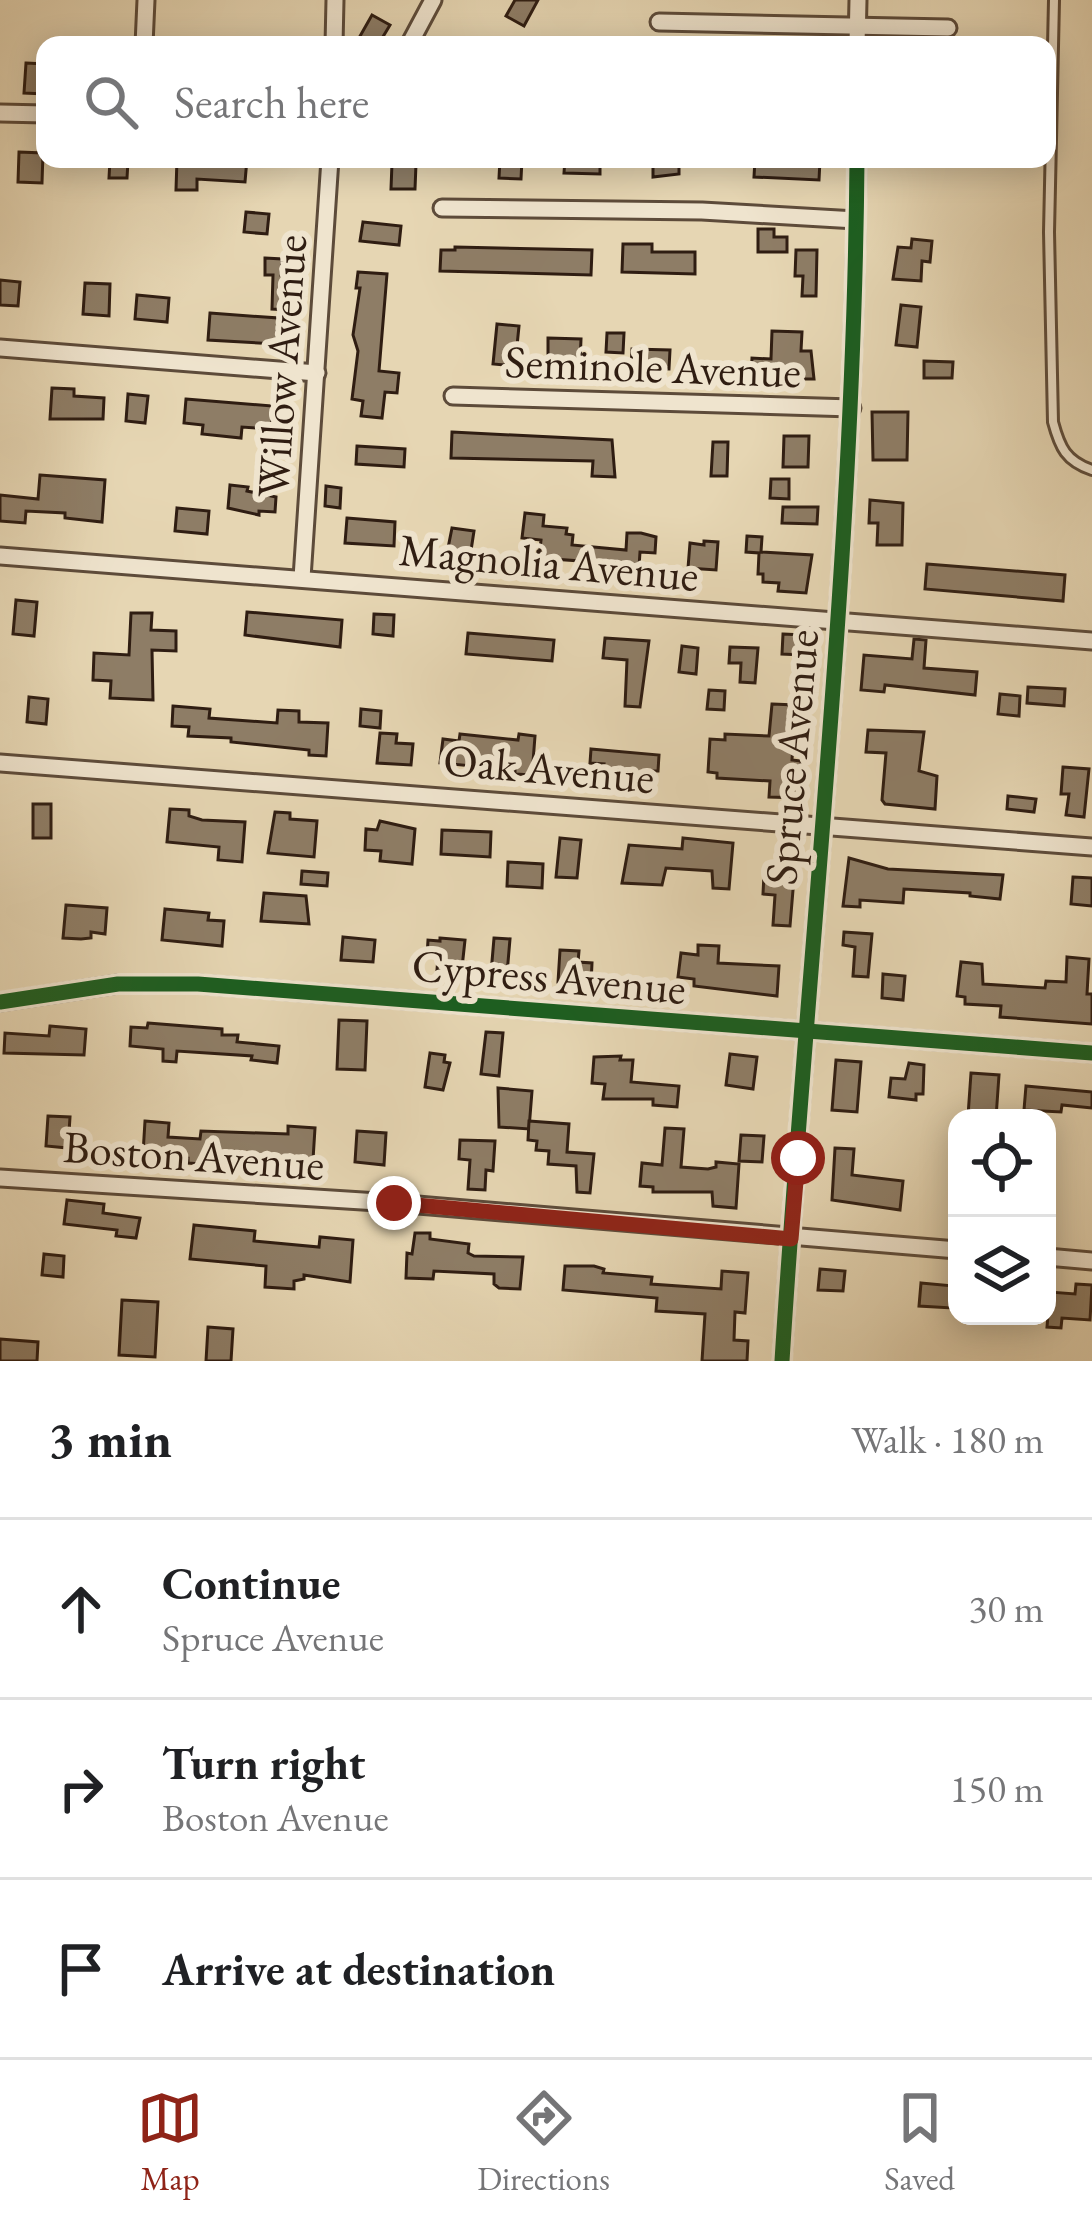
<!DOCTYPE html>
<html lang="en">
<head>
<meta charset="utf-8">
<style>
  body { margin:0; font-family:"EB Garamond",serif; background:#f2f2f2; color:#202124 }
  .controls { position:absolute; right:36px; bottom:36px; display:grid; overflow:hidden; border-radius:24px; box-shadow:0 6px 30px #0003 }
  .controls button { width:108px; height:108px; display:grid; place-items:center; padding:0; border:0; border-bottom:3px solid #e0e0e0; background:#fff; color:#202124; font:60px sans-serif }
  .stop { position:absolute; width:36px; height:36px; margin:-27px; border:9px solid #8f2418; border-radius:50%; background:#fff }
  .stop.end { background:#8f2418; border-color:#fff; box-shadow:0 3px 12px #0008 }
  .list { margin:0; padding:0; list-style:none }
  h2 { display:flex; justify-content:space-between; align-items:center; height:156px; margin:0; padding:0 48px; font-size:51px }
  h2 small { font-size:39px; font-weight:400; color:#757577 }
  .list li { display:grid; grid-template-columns:78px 1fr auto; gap:36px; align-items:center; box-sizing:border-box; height:180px; padding:0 48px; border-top:3px solid #e0e0e0 }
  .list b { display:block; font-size:45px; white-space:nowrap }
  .list p { margin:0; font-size:39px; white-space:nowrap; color:#757577 }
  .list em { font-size:39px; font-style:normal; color:#757577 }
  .icon { flex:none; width:66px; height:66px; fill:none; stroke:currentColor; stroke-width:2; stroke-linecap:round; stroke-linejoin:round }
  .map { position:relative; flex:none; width:1092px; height:1361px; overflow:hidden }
  .search { position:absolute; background:#fff; box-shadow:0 6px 30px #0003; left:36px; right:36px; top:36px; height:132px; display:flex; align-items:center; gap:30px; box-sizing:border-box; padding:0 42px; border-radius:24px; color:#757577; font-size:45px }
  .sheet { height:696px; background:#fff }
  nav { display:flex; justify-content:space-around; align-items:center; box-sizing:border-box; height:168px; border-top:3px solid #e0e0e0; background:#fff; font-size:33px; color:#757577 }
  nav a { display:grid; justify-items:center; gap:6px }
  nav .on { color:#8f2418 }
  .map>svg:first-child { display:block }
  .building { fill:#8e7d66; stroke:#2f1d12; stroke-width:3 }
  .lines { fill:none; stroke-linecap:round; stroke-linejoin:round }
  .service-casing { stroke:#5d4b3a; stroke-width:14 }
  .minor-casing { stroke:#5d4b3a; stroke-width:21 }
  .service { stroke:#efe4ce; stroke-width:8 }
  .minor { stroke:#efe4ce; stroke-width:15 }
  .cycleway-casing { stroke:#efe4ce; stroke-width:22 }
  .cycleway { stroke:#1b5e20; stroke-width:15 }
  .route { stroke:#8f2418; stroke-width:15 }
  .labels { text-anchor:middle; stroke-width:12; stroke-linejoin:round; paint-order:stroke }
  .street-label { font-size:45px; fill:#2f1d12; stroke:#efe4ce }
</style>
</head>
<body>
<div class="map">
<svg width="1092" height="1361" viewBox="0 0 1092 1361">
  <rect width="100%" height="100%" fill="#e6d6b3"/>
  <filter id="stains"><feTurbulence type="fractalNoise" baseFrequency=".00167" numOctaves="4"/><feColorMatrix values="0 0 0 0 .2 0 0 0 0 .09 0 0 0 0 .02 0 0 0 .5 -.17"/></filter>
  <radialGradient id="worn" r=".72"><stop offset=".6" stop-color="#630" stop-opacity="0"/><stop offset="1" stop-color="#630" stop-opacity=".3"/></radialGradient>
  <g class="building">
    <polygon points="515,0 538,0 524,26 506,16"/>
    <polygon points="372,15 390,25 378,45 355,45"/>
    <polygon points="26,63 45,64 45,94 24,93"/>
    <polygon points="19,152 43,153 42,183 18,182"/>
    <polygon points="177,159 247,159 245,182 197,179 197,190 176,190"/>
    <polygon points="500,159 522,159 521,179 499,178"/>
    <polygon points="565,159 600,159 600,174 564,173"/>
    <polygon points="653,159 679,159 679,174 653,177"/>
    <polygon points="755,159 820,160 819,180 754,177"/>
    <polygon points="110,160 128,161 127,178 109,178"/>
    <polygon points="392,163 416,164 415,189 391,189"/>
    <polygon points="246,212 269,214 267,234 244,232"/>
    <polygon points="363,222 401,226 399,245 360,241"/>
    <polygon points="758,229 774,229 774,237 787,237 787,252 758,252"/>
    <polygon points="912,239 932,241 930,262 922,261 921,281 893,279 898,247 911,248"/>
    <polygon points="623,244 652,244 652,252 695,252 695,274 622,272"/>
    <polygon points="455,247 592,250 591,275 440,271 441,250 455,250"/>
    <polygon points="796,250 817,250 816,296 802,296 803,276 795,276"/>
    <polygon points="265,258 282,259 281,275 290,275 289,310 272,309 273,275 265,275"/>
    <polygon points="358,272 387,274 379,371 399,373 397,393 385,392 382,418 361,416 363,401 352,399 358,351 353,335 360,288 356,288"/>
    <polygon points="0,280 20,282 18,306 0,305"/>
    <polygon points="85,283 110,284 109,316 83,314"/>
    <polygon points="137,295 169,298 167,322 135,319"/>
    <polygon points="901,305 921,307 917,347 896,345"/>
    <polygon points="210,313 278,318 276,344 208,340"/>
    <polygon points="497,324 519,326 515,366 493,364"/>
    <polygon points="772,331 802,332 801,351 811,351 814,379 751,379 752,358 771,359"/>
    <polygon points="607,333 624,333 623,353 606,352"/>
    <polygon points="548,338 581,339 580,364 548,364"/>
    <polygon points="632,349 670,350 669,369 631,368"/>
    <polygon points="924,361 953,362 952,378 924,378"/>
    <polygon points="52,388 74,389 74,396 104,398 103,419 50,419"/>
    <polygon points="128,394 148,396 145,423 126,421"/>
    <polygon points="186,399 273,406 271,429 242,427 241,438 202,434 203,425 184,423"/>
    <polygon points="872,412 908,412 907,460 873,460"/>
    <polygon points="452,432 612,440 615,477 592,476 593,461 451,458"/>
    <polygon points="784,436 809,436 808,467 783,467"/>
    <polygon points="713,442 728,442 727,476 711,476"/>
    <polygon points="357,446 405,449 404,467 356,464"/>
    <polygon points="40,475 105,480 102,522 65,518 65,513 26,511 25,523 0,521 0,495 38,499"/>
    <polygon points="771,479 789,479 789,499 770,498"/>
    <polygon points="230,485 248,487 247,491 276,497 275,512 259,511 259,515 228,508"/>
    <polygon points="326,486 341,488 340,508 325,506"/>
    <polygon points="870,500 903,503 902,545 877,545 878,523 869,523"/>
    <polygon points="783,507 818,507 817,524 782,523"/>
    <polygon points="177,508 209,511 207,534 175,531"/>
    <polygon points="525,513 544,515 543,526 567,528 566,534 573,535 572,545 626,550 627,533 641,533 656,537 655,553 640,552 638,582 624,582 624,575 593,572 594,562 539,558 541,540 522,538"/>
    <polygon points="347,518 395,522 394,546 345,543"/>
    <polygon points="452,528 474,531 470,557 447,553"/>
    <polygon points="747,536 762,537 761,552 812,555 806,593 778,591 779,583 763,582 763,574 758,574 759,553 746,552"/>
    <polygon points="704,541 718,542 716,570 688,568 690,543 704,545"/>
    <polygon points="927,564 1065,575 1063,601 925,589"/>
    <polygon points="16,600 37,602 34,636 13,634"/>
    <polygon points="247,612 342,620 340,647 245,635"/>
    <polygon points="131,613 152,613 151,630 176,631 176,651 152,650 153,700 110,698 111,681 93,680 94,653 129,655"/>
    <polygon points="374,614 394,615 393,636 373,634"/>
    <polygon points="468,633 554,640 552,661 466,654"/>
    <polygon points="783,634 803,635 802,655 782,654"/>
    <polygon points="605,638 649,641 640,707 625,706 627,660 603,658"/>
    <polygon points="914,639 926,640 924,668 977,672 975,695 885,685 884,692 861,690 864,655 912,659"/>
    <polygon points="682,646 698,648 696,674 679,672"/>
    <polygon points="730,647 758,648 755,683 740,682 741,663 729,663"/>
    <polygon points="800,656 816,657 812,702 796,701"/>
    <polygon points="1028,687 1065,689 1064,706 1027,703"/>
    <polygon points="709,690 725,691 724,710 707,709"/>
    <polygon points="1000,694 1020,696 1019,716 998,714"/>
    <polygon points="29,697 48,699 46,724 27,722"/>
    <polygon points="772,704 795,705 792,760 801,761 799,798 769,797 770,781 717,778 717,773 708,772 710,739 725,740 725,734 769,736"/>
    <polygon points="173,706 210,709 209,718 277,723 278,710 299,711 299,722 328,723 326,756 309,755 309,750 231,742 231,738 188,736 189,727 172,726"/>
    <polygon points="361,709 381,711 380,728 360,726"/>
    <polygon points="868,730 924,732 919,771 937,776 935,809 885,804 882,800 886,753 866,752"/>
    <polygon points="380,733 397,734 396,743 413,744 411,765 377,763"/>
    <polygon points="460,734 518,740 519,734 535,736 532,775 515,774 515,770 440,763 443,739 459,741"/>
    <polygon points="591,749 659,755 658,771 642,771 641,785 602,781 604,764 590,763"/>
    <polygon points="1063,767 1089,769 1084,817 1066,815 1069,794 1061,794"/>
    <polygon points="1008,796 1036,799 1034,812 1007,809"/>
    <rect x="33" y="804" width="18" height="34"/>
    <polygon points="170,809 189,810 189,816 202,820 245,822 242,862 218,860 219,847 167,842"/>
    <polygon points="275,812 290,813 290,819 317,821 314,857 268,853"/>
    <polygon points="380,821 415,829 412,864 380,861 381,851 365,850 366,829 377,830"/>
    <polygon points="442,830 491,832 490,857 441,854"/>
    <polygon points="560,838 581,840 577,878 556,877"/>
    <polygon points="683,838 733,843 729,889 713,888 712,871 666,868 662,885 622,883 629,845 682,849"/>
    <polygon points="849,858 888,869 1003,875 1000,899 970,896 970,893 904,889 903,903 860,900 860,907 843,906"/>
    <polygon points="508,862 543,864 542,888 507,886"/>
    <polygon points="302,871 328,873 327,886 301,884"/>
    <polygon points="764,874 794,878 790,926 773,925 775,895 763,894"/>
    <polygon points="1073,877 1092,878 1092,906 1071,904"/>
    <polygon points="264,893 306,896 309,924 261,921"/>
    <polygon points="66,905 107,908 105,934 91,932 91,938 81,939 63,938"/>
    <polygon points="165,909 209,913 208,920 224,921 222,946 162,940"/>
    <polygon points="844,932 872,934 868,977 853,976 855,947 843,945"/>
    <polygon points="343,937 375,940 373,962 341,960"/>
    <polygon points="440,938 465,940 461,977 437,970 438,957 427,956 428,940 440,941"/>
    <polygon points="494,938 510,939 507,974 491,973"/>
    <polygon points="698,945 719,946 718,963 779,966 777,996 694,986 694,979 678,977 681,953 698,955"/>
    <polygon points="560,950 579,951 578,962 592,963 591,984 558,982"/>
    <polygon points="1067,957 1089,959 1087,994 1092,994 1092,1024 1000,1017 1001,1006 965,1004 965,997 957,996 961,962 982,964 983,984 1045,988 1046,981 1066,982"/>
    <polygon points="883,974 905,976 903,1000 882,998"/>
    <polygon points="339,1020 367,1021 365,1070 337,1069"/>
    <polygon points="148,1023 222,1029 222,1035 238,1035 237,1042 279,1046 277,1063 251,1060 252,1056 177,1051 176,1062 163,1061 163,1049 130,1046 131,1027 147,1028"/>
    <polygon points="50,1026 86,1029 84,1055 4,1053 5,1033 49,1036"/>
    <polygon points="486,1032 503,1033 499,1076 481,1074"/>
    <polygon points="430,1053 445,1055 444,1062 450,1063 443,1090 425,1087"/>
    <polygon points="730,1054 757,1057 753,1089 726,1085"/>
    <polygon points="621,1056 620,1060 633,1060 631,1082 679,1086 677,1107 653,1105 653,1099 603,1099 605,1084 592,1083 594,1057"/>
    <polygon points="836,1060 861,1062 857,1112 832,1110"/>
    <polygon points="909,1063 924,1065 923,1094 916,1094 916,1100 889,1097 891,1078 905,1079"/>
    <polygon points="971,1073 999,1075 996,1118 968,1116"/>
    <polygon points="1026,1086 1092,1092 1092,1108 1062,1105 1061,1112 1024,1110"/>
    <polygon points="498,1088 532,1091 529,1129 499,1127"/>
    <polygon points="48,1116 70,1117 68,1148 46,1146"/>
    <polygon points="145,1121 169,1123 168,1137 200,1139 201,1131 288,1134 288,1126 315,1128 313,1160 217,1155 216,1165 188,1163 188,1158 143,1154"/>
    <polygon points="529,1121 569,1124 567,1152 594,1154 590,1193 577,1192 576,1166 548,1164 549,1151 536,1150 537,1141 528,1140"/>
    <polygon points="665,1128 684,1129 681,1167 708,1169 716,1167 716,1162 739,1164 736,1208 713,1206 712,1192 653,1192 653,1187 640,1186 642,1163 662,1165"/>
    <polygon points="357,1131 386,1133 384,1165 355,1162"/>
    <polygon points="741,1135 764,1136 762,1162 739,1161"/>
    <polygon points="460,1140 495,1141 493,1171 486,1170 485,1190 468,1189 470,1160 459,1159"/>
    <polygon points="835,1148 854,1149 852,1175 903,1181 900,1210 832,1200"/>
    <polygon points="67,1200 104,1204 103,1213 140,1218 136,1238 116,1236 117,1230 64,1224"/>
    <polygon points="194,1225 255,1231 254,1241 319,1247 320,1237 353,1240 350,1282 304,1275 304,1279 294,1281 294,1289 265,1287 266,1266 190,1259"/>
    <polygon points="415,1233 430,1233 430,1239 469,1244 468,1253 474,1256 523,1257 520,1289 499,1288 494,1284 494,1274 434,1271 433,1279 406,1278 407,1253 412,1254"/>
    <polygon points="44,1254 64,1256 63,1277 42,1275"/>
    <polygon points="565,1266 594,1266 604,1269 603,1273 652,1277 651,1284 721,1289 722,1271 748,1273 745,1313 735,1312 734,1340 748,1341 747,1361 702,1361 705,1314 656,1311 657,1298 563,1290"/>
    <polygon points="820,1269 845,1271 843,1291 818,1290"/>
    <polygon points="921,1283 954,1286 952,1308 919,1306"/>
    <polygon points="1076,1284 1092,1285 1090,1320 1062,1318 1061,1328 1047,1327 1050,1292 1075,1294"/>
    <polygon points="122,1300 158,1302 155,1357 119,1355"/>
    <polygon points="208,1327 233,1329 231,1361 206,1361"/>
    <polygon points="0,1339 38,1342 37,1361 0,1361"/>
  </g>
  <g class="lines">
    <defs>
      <path id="service" d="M1054,0L1049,232L1053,422C1060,448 1066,461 1092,470"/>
      <g id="minor">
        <polyline points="659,22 948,28"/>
        <polyline points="144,45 146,0"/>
        <polyline points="334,45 335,0"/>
        <polyline points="409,45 433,0"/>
        <polyline points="857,45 858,0"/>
        <polyline points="0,113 45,114"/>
        <polyline points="442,208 702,211 856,220"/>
        <polyline points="0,348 317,373"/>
        <polyline points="453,396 852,408"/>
        <polyline points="0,556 1092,641"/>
        <polyline points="302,578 330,159"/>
        <polyline points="0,763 1092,847"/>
        <polyline points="0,1002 118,984 198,984 1092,1053"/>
        <polyline points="0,1178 394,1203 957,1250"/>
        <polyline points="1047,1257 1092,1261"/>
        <path d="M782,1361C807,960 854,561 857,159"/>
      </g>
    </defs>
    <use href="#service" class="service-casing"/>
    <use href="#minor" class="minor-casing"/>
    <use href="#service" class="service"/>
    <use href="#minor" class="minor"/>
    <defs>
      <g id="cycleway">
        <polyline points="0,1002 118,984 198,984 1092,1053"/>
        <path d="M782,1361C807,960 854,561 857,159"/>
      </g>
    </defs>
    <use href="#cycleway" class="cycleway-casing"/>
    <use href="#cycleway" class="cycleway"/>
  </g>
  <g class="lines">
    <polyline class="route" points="394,1203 791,1239 798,1158"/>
  </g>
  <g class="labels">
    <g class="street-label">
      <text transform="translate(281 366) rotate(-86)" y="16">Willow Avenue</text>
      <text transform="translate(653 366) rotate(2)" y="16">Seminole Avenue</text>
      <text transform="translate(549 562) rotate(5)" y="16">Magnolia Avenue</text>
      <text transform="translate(791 757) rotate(-85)" y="16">Spruce Avenue</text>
      <text transform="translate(549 768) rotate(5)" y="16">Oak Avenue</text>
      <text transform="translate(549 976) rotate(5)" y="16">Cypress Avenue</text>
      <text transform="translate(194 1155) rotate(4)" y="16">Boston Avenue</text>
    </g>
  </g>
  <rect width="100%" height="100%" filter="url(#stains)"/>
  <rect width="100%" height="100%" fill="url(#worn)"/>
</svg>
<div class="controls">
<button><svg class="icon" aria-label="locate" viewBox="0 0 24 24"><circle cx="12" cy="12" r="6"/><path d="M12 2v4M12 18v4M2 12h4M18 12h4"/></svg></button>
<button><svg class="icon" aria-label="layers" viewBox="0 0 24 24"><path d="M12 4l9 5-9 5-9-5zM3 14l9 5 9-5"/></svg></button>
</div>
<div class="stop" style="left:798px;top:1158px"></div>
<div class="stop end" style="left:394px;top:1203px"></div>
<div class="search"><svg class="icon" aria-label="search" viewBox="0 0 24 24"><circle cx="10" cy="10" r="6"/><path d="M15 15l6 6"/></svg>Search here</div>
</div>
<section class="sheet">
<h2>3 min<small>Walk · 180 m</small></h2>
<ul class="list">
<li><svg class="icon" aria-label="ahead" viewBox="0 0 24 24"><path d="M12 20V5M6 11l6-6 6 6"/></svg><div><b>Continue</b><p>Spruce Avenue</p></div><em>30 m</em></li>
<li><svg class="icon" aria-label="right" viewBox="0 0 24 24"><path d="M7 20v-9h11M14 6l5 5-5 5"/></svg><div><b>Turn right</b><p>Boston Avenue</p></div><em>150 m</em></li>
<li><svg class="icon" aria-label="arrive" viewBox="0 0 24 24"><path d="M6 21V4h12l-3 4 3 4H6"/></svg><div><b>Arrive at destination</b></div></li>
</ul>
</section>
<nav>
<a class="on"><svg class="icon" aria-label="map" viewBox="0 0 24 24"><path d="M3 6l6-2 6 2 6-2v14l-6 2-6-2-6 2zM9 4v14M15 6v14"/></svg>Map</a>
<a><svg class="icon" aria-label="directions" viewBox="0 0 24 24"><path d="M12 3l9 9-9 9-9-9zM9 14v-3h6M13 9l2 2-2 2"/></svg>Directions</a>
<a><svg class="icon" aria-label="saved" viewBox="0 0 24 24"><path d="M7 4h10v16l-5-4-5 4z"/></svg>Saved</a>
</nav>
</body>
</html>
